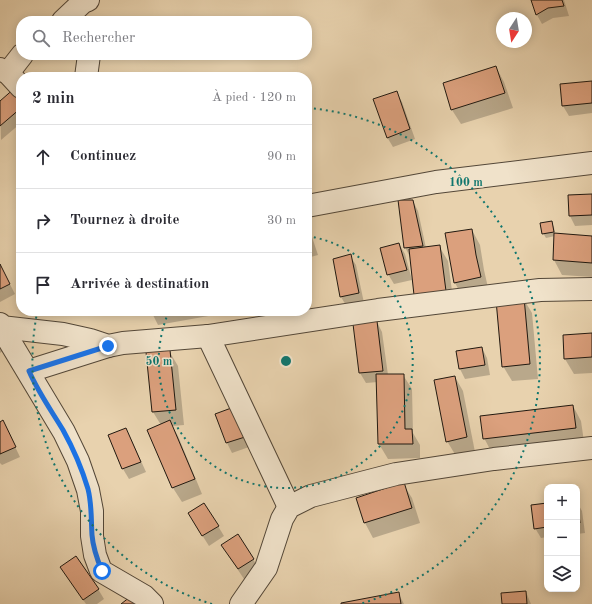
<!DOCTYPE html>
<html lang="fr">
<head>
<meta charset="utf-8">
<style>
  body { margin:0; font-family:"Old Standard TT",serif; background:#f7f7f7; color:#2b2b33 }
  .controls { position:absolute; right:12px; bottom:12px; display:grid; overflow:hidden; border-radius:8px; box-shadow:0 2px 10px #0003 }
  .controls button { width:36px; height:36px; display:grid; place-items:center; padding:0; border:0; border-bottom:1px solid #e1e1e2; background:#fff; color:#2b2b33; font:20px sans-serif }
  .compass { position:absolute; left:496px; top:12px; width:36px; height:36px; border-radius:50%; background:#fff; box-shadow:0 2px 10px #0003; rotate:192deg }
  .stop { position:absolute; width:12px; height:12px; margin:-9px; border:3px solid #1a73e8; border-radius:50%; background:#fff }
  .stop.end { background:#1a73e8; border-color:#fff; box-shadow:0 1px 4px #0008 }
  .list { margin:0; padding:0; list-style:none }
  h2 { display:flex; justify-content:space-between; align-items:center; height:52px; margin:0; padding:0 16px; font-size:17px }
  h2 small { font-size:13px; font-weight:400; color:#7c7c81 }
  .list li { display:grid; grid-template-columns:26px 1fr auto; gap:12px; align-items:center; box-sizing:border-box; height:64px; padding:0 16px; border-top:1px solid #e1e1e2 }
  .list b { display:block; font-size:15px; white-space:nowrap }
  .list em { font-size:13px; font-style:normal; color:#7c7c81 }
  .icon { flex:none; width:22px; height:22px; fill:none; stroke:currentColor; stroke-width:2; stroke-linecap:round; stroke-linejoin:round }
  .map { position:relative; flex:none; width:592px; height:604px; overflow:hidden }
  .search { position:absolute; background:#fff; box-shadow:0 2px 10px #0003; left:16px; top:16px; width:296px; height:44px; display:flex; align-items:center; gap:10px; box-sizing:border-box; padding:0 14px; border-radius:16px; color:#7c7c81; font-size:15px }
  .panel { position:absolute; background:#fff; box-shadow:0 2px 10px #0003; left:16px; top:72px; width:296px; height:244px; border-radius:16px }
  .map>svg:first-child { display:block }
  .shadow { fill:#0003 }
  .building { fill:#dba07d; stroke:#211910 }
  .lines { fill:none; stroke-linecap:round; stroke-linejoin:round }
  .minor-casing { stroke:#534738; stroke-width:24 }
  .minor { stroke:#f0e2ca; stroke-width:22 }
  .route { stroke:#1a73e8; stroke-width:5 }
  .ring { fill:none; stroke:#0f766e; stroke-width:2; stroke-dasharray:2 4 }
  .centre { fill:#0f766e; stroke:#f0e2ca; stroke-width:2 }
  .ring-label { font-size:12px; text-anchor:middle; font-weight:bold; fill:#0f766e; stroke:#f0e2ca; stroke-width:3; stroke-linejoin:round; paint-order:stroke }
</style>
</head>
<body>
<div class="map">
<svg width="592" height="604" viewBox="0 0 592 604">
  <rect width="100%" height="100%" fill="#e8d2ae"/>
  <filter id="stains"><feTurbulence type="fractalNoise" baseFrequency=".005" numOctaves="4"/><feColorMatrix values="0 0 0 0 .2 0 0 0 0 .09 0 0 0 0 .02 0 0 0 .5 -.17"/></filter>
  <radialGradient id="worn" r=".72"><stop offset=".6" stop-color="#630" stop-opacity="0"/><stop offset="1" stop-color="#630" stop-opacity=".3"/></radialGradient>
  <g class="shadow">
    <polygon points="532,0 564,0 569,16 553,18 542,24 537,15"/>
    <polygon points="496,67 504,82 513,108 461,124 452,110"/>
    <polygon points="592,82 592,113 569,116 563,106"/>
    <polygon points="396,92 402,102 415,139 393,147 387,137"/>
    <polygon points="21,95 21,123 1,140 0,102"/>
    <polygon points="592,195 592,225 575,226 570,216"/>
    <polygon points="413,201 418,211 426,248 439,246 448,261 454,306 410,257 405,247"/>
    <polygon points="551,222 554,227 555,234 592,237 592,277 562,275 554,260 555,236 546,238 543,233"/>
    <polygon points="307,226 311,234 318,255 307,258"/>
    <polygon points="472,230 480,245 484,270 489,292 463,298 455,283 447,233"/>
    <polygon points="399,244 405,254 412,280 394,284 388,274"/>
    <polygon points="350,256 356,265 364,303 347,307 341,297 334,260"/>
    <polygon points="0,265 15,294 0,302"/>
    <polygon points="523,298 532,313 538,379 512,381 503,366"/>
    <polygon points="151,311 213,311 214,315 158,325"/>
    <polygon points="377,322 382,332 388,375 403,375 412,389 413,433 420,445 420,458 388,459 379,444 378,382 366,383 360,373 354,325"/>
    <polygon points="0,334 8,347 0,353"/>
    <polygon points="592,334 592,373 574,374 565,359"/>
    <polygon points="482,348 487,358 490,375 465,379 460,369"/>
    <polygon points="169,351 178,366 184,425 172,426 178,436 202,494 182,502 173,488 149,430 161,425 153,412 147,353"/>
    <polygon points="455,377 463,391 475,452 456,456 447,441"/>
    <polygon points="573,406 581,421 584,442 492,453 484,438"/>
    <polygon points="233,409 249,447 232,453 227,443 216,415"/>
    <polygon points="3,422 20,457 2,465 0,463 0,423"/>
    <polygon points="126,429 131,439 146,472 129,479 123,469 109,436"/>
    <polygon points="403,484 412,498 420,523 373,538 365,523 357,498"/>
    <polygon points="577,502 582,511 585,533 577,534"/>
    <polygon points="547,504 547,537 541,538 535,528"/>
    <polygon points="195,524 218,526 224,536 209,546"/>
    <polygon points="228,555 253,559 259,569 244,579"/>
    <polygon points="61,567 98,589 104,599 97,604 86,604"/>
    <polygon points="526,592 531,604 503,604"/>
    <polygon points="398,593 404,604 342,604"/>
  </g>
  <g class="building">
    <polygon points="531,0 562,0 564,6 548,8 536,15"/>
    <polygon points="496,66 505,93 451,110 443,83"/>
    <polygon points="592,81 592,103 562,106 560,84"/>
    <polygon points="16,87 21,93 21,108 0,126 0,101"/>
    <polygon points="397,91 410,129 387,138 373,99"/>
    <polygon points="592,194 592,215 569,216 568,195"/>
    <polygon points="398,200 413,200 423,246 404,248"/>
    <polygon points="552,221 554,232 542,234 540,223"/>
    <polygon points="472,229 476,255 481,277 454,283 445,233"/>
    <polygon points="554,233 592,236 592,263 553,260"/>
    <polygon points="399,243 407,270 387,275 380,248"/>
    <polygon points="440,245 446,291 414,295 409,249"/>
    <polygon points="351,254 359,293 340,297 333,259"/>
    <polygon points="0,264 10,284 0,289"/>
    <polygon points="524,297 530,364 502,367 496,300"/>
    <polygon points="150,311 174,311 151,315"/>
    <polygon points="377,321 383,371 359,373 353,324"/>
    <polygon points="592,333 592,357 564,359 563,335"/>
    <polygon points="482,347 485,365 459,369 456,351"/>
    <polygon points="170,350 176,410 152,412 146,352"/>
    <polygon points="376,374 404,374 405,429 412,429 413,444 378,444"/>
    <polygon points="455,376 467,437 446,442 434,380"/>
    <polygon points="573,405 576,428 483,439 480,416"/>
    <polygon points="234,407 245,437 226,443 215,414"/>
    <polygon points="3,420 16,447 0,454 0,422"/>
    <polygon points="170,420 195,479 172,488 147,430"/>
    <polygon points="126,428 141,462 122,469 108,435"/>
    <polygon points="404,482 412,508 364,523 356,498"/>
    <polygon points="577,500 580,523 577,524"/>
    <polygon points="204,503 219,526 202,536 188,513"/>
    <polygon points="547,503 547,527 534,529 531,505"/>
    <polygon points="238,534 254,559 238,569 221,545"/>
    <polygon points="76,556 99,589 83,600 60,567"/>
    <polygon points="526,591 527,604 502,604 501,593"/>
    <polygon points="399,592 401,604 341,604 341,603"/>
    <polygon points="135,593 144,604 121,604"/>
  </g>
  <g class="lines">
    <defs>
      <g id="minor">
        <polyline points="63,21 83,2 88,0"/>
        <polyline points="0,69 8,73 21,87"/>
        <polyline points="8,73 22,55"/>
        <polyline points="86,77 89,55"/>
        <polyline points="307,206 436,182 592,163"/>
        <polyline points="0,324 1,327 63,334 90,340 108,346 123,343 208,336 378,310 540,290 592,289"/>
        <polyline points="1,327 64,432 78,461 88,490 92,511 92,536 95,555 101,571 144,596 152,604"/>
        <polyline points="208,336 289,507"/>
        <polyline points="29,371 108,346"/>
        <polyline points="241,604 266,568 282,519 289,507 311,496 396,474 494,459 592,448"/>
      </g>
    </defs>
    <use href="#minor" class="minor-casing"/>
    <use href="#minor" class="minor"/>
  </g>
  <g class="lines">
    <path class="route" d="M102,571C97,559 93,548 92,535C91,520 92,505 88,489C82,469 73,448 63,430C51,410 38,392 29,371L108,346"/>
  </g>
  <g class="ring">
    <path d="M308 236A127 127 0 1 1 169 311"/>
    <path d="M212 604A254 254 0 0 1 37 313M308 108A254 254 0 0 1 360 604"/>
  </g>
  <circle cx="286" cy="361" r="6" class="centre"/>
  <g class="ring-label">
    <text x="466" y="186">100 m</text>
    <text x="159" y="365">50 m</text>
  </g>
  <rect width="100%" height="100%" filter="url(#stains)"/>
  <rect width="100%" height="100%" fill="url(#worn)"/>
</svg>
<div class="controls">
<button>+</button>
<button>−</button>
<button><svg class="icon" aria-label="layers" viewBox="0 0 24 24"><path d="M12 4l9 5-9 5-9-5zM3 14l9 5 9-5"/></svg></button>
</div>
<svg class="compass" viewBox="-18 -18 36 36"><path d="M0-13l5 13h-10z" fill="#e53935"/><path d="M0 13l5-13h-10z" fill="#7c7c81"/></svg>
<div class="stop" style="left:102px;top:571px"></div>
<div class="stop end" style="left:108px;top:346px"></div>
<div class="search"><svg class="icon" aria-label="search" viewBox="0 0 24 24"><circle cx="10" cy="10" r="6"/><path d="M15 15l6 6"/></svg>Rechercher</div>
<section class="panel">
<h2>2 min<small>À pied · 120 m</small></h2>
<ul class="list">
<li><svg class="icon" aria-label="ahead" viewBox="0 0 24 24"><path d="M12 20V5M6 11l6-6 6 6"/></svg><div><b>Continuez</b></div><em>90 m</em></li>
<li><svg class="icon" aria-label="right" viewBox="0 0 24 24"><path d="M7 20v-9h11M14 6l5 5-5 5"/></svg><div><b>Tournez à droite</b></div><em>30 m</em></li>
<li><svg class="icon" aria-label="arrive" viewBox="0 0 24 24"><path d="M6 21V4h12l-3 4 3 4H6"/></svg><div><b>Arrivée à destination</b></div></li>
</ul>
</section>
</div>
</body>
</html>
